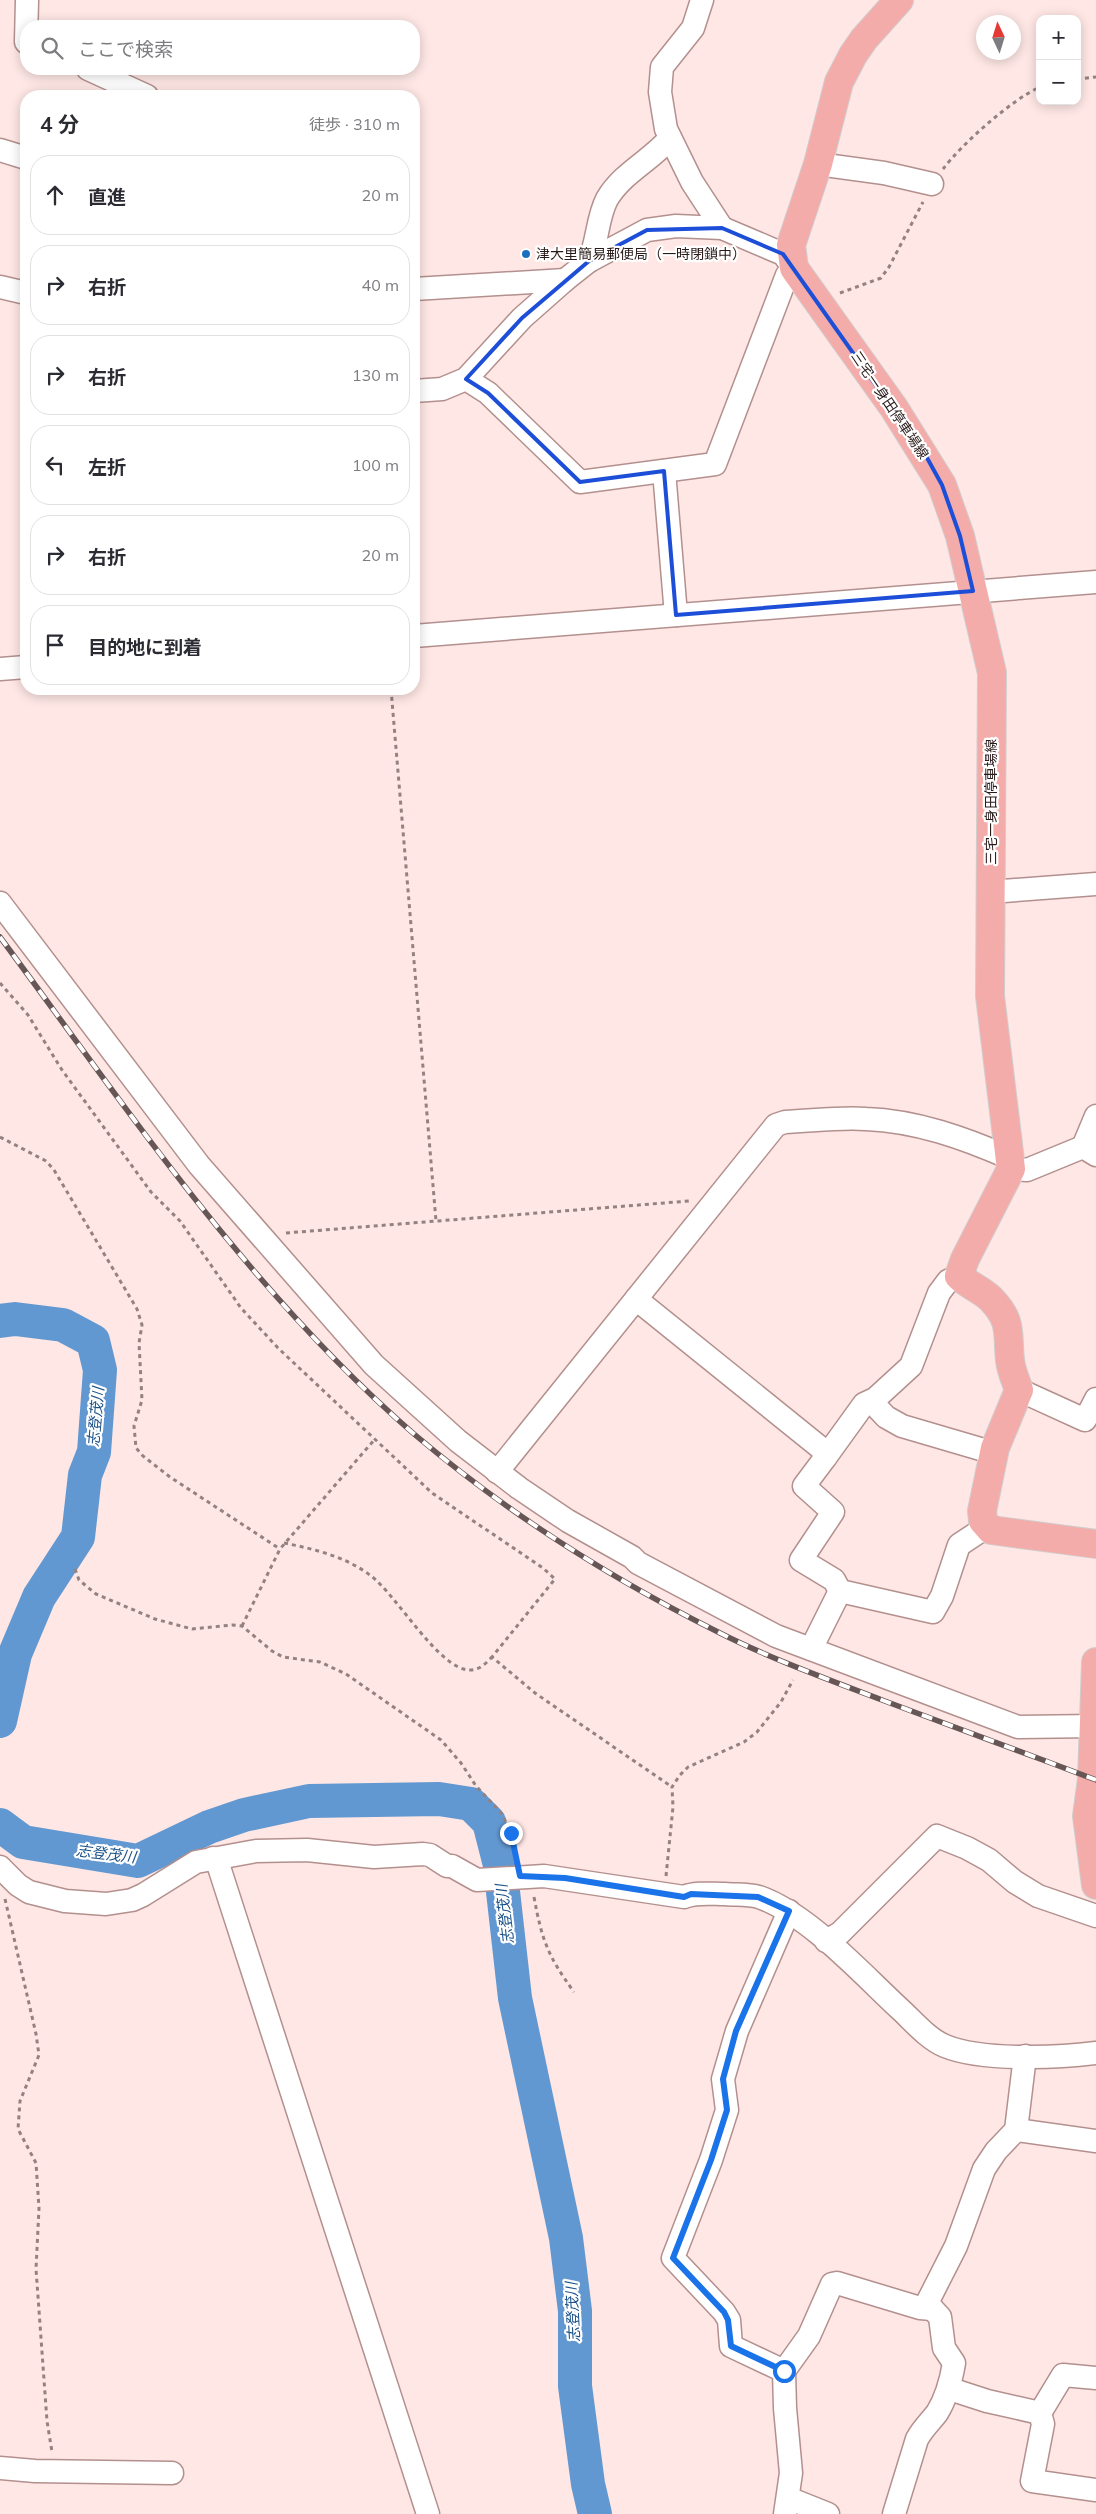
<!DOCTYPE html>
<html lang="ja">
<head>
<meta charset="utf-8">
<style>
  body { margin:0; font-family:Mulish,"Noto Sans JP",sans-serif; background:#f7f7f7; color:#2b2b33 }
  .controls { position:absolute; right:15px; top:15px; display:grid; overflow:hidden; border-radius:10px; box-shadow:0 2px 12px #0003 }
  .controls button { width:45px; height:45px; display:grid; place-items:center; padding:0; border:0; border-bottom:1px solid #e1e1e2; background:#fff; color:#2b2b33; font:25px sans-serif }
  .compass { position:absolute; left:976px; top:15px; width:45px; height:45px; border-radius:50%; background:#fff; box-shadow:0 2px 12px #0003; rotate:356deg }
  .stop { position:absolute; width:15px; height:15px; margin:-11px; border:4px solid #1a73e8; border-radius:50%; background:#fff }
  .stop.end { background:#1a73e8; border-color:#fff; box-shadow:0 1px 5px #0008 }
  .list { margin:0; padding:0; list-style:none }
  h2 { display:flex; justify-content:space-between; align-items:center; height:65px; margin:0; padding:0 20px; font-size:21px }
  h2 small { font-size:16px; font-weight:400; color:#7c7c81 }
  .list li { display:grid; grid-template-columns:32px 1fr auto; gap:15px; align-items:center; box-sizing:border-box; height:80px; margin:0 10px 10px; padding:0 10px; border:1px solid #e1e1e2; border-radius:20px }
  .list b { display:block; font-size:19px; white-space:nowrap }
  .list em { font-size:16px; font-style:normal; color:#7c7c81 }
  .icon { flex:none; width:28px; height:28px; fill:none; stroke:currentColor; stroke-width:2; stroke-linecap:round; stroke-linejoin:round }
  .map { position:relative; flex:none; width:1096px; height:2514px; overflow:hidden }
  .search { position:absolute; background:#fff; box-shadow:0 2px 12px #0003; left:20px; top:20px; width:400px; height:55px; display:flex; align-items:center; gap:12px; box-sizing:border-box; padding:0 18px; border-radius:20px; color:#7c7c81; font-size:19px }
  .panel { position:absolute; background:#fff; box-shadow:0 2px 12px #0003; left:20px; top:90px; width:400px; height:605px; border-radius:20px }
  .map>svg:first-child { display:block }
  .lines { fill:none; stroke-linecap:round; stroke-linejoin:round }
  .river { stroke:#6298d1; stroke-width:34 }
  .minor-casing { stroke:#b3908d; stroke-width:25 }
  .major-casing { stroke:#d0cdcd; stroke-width:30 }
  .path { stroke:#948280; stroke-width:3; stroke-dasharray:4 4; stroke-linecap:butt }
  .minor { stroke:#fff; stroke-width:22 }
  .major { stroke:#f4acaa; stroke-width:28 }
  .rail-casing { stroke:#665655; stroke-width:5.5 }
  .rail { stroke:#fff; stroke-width:4; stroke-dasharray:11; stroke-linecap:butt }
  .route { stroke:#1a73e8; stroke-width:6 }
  .marked { fill:none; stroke:#1d4ed8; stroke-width:4; stroke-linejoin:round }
  .poi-dot { fill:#1a70be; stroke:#fff; stroke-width:2 }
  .labels { text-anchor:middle; stroke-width:4.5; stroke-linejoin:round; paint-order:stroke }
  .poi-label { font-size:14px; fill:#281b1a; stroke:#fff; text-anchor:start }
  .street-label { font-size:14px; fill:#281b1a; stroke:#fff }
  .water-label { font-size:15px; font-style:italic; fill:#195188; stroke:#fff }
</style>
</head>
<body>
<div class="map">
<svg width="1096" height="2514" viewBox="0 0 1096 2514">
  <rect width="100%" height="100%" fill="#fee7e5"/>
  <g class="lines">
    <g class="river">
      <polyline points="0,1321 15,1319 63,1325 93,1341 100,1370 94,1452 85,1475 78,1537 39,1597 15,1654 0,1721"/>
      <polyline points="0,1825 23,1842 138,1861 209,1827 244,1815 309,1801 439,1799 471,1804 489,1822 500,1865 515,1998 566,2238 575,2311 575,2386 588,2484 595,2514"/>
    </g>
    <defs>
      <g id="minor">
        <polyline points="702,0 693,28 662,67 660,92 666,129 692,182 722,228"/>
        <polyline points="26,42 27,0"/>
        <polyline points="88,69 147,96"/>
        <polyline points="0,150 26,158"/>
        <polyline points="818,164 884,173 932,184"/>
        <path d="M589,261C598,241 597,218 607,199C623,172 652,160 670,138"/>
        <polyline points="0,287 26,293"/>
        <polyline points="414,289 565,280"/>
        <polyline points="414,391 442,389 466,379 522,318 565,280 589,261 647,230 676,226 722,228 783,254 794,268 787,275 715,464 580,482 488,393 466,379"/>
        <polyline points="664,471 676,615"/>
        <polyline points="414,636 1096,582"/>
        <polyline points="0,669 26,667"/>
        <polyline points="990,892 1096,884"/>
        <polyline points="0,903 199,1165 374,1365 458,1441 519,1488 568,1521 632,1557 638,1563 776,1636 1018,1727 1096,1726"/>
        <polyline points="1083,1147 1096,1116"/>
        <polyline points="1011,1169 1027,1170 1083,1147 1096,1155"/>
        <polyline points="636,1299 822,1449 825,1458 864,1404 875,1399 911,1366 939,1293 948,1281 959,1276"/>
        <polyline points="1019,1390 1085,1420 1096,1399"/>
        <polyline points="871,1401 886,1417 902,1426 994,1453"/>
        <polyline points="825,1458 804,1486 833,1512 801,1560 834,1580 840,1591 933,1612 942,1596 959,1545 986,1527"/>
        <path d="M497,1472L776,1125L785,1122C812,1121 840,1117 866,1119C917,1121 964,1138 1010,1158"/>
        <polyline points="811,1649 840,1591"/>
        <polyline points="213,1858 219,1867 428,2514"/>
        <path d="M0,1867L18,1885L29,1892L65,1901L106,1904L132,1900L143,1895L196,1862L256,1851L307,1850L374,1857L423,1854L430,1855L447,1866H452L477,1880L544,1876L684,1897C696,1892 711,1894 725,1894C736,1895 748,1894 759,1897C808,1914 862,1974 901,2010C914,2022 928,2039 945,2046C981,2061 1057,2058 1096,2053"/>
        <polyline points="826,1941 840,1933 937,1836 967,1848 989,1860 1015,1882 1038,1896 1096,1916"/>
        <polyline points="1016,2130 1096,2141"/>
        <polyline points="784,2371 809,2336 832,2284 837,2283 920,2308 932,2309"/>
        <polyline points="950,2389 987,2401 1040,2413 1063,2375 1096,2378"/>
        <polyline points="1040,2413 1043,2424 1032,2481 1096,2490"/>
        <polyline points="0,2468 35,2471 172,2473"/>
        <polyline points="788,2498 828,2514"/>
        <polyline points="785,2514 791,2473 785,2408 784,2371 731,2346 729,2320 724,2312 673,2258 711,2160 727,2110 723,2079 737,2031 789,1911"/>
        <path d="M894,2514L917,2439C923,2428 930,2422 937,2413C947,2397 951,2381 954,2363L944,2348L940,2317L927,2303L956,2246L984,2169L996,2151L1016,2130L1025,2056"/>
      </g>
      <g id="major">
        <path d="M899,0L864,39L853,55L839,82L818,164L791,245L794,268L894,408L942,485L960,536L992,673L990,996L1011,1169L965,1259L959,1276C968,1285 982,1290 991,1299C1013,1322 1007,1333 1010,1360C1011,1371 1016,1381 1019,1390L995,1448L982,1511L983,1521L991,1530L1096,1544"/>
        <polyline points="1096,1662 1092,1779 1087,1816 1096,1885"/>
      </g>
    </defs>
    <use href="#minor" class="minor-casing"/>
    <use href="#major" class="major-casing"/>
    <g class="path">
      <polyline points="1077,79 1096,77"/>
      <path d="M943,169C962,144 1011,100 1040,87"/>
      <polyline points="840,293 881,278 889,267 923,202"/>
      <polyline points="391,689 436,1221"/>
      <polyline points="0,983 28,1015 62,1070 151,1192 180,1221 241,1308 278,1348 432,1493 543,1568 555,1579 492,1657 535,1693 672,1787"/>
      <polyline points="0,1137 46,1161 54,1170 137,1309 142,1325 139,1343 142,1400 134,1426 136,1448 143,1456 170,1477 280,1549"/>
      <polyline points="286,1233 689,1201"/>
      <path d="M284,1543C314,1549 344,1556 370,1575C397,1595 439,1670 470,1670C480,1670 486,1663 492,1657"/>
      <polyline points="75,1569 79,1580 96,1594 155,1619 192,1629 232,1625 242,1626 272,1651 283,1657 320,1662 346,1674 441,1740 461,1763 476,1786 502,1814 511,1833 516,1859"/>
      <polyline points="242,1626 280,1549 375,1439"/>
      <polyline points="666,1876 673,1807 672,1787 680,1775 688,1767 744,1742 757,1732 781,1702 793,1680"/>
      <path d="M534,1897C542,1941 548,1956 574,1992"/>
      <polyline points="5,1899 36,2034 39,2055 20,2101 18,2129 36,2163 39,2208 36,2269 47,2421 52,2452"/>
    </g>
    <use href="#minor" class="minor"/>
    <use href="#major" class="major"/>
    <defs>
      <path id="rail" d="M0,937C128,1110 250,1292 414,1434C506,1512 610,1578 718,1632C771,1659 827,1679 882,1700C954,1727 1025,1753 1096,1780"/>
    </defs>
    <use href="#rail" class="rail-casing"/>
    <use href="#rail" class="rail"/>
  </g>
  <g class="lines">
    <polyline class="route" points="511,1833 520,1876 565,1878 684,1897 691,1894 758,1897 789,1911 736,2031 723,2079 727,2110 711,2160 673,2258 724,2312 728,2320 731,2346 784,2371"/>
  </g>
  <path class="marked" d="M722,228L783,254L926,456L942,485L960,536L973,591L676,615L664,471L580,482L488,393L466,379L522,318L589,261L647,230Z"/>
  <circle class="poi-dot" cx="526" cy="254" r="5"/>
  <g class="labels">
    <g class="poi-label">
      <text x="536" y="259">津大里簡易郵便局（一時閉鎖中）</text>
    </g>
    <g class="street-label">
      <text transform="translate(890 405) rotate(56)" y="5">三宅一身田停車場線</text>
      <text transform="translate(991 802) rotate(-90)" y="5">三宅一身田停車場線</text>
    </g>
    <g class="water-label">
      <text transform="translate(96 1417) rotate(-85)" y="5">志登茂川</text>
      <text transform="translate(106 1854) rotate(7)" y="5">志登茂川</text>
      <text transform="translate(505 1914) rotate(-97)" y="5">志登茂川</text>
      <text transform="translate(573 2312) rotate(-93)" y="5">志登茂川</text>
    </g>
  </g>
</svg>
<div class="controls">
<button>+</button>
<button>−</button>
</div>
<svg class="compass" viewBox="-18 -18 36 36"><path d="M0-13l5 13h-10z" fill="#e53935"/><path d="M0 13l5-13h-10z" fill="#7c7c81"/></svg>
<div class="stop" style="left:784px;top:2371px"></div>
<div class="stop end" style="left:511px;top:1833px"></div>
<div class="search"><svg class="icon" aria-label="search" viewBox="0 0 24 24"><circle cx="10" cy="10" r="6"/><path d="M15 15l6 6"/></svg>ここで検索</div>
<section class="panel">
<h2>4 分<small>徒歩 · 310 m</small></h2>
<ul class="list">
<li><svg class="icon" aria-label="ahead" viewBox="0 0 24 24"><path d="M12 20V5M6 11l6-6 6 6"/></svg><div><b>直進</b></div><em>20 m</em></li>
<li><svg class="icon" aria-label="right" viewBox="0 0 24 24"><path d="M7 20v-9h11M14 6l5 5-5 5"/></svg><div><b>右折</b></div><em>40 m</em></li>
<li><svg class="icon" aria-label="right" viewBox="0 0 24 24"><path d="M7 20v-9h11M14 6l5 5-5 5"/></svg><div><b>右折</b></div><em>130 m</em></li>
<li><svg class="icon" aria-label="left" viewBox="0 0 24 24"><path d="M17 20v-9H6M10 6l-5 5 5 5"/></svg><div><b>左折</b></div><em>100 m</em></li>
<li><svg class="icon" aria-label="right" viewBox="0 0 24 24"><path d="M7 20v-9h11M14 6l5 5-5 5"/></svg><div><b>右折</b></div><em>20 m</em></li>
<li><svg class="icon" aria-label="arrive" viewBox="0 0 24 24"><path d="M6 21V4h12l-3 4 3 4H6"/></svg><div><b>目的地に到着</b></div></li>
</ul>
</section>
</div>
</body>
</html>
